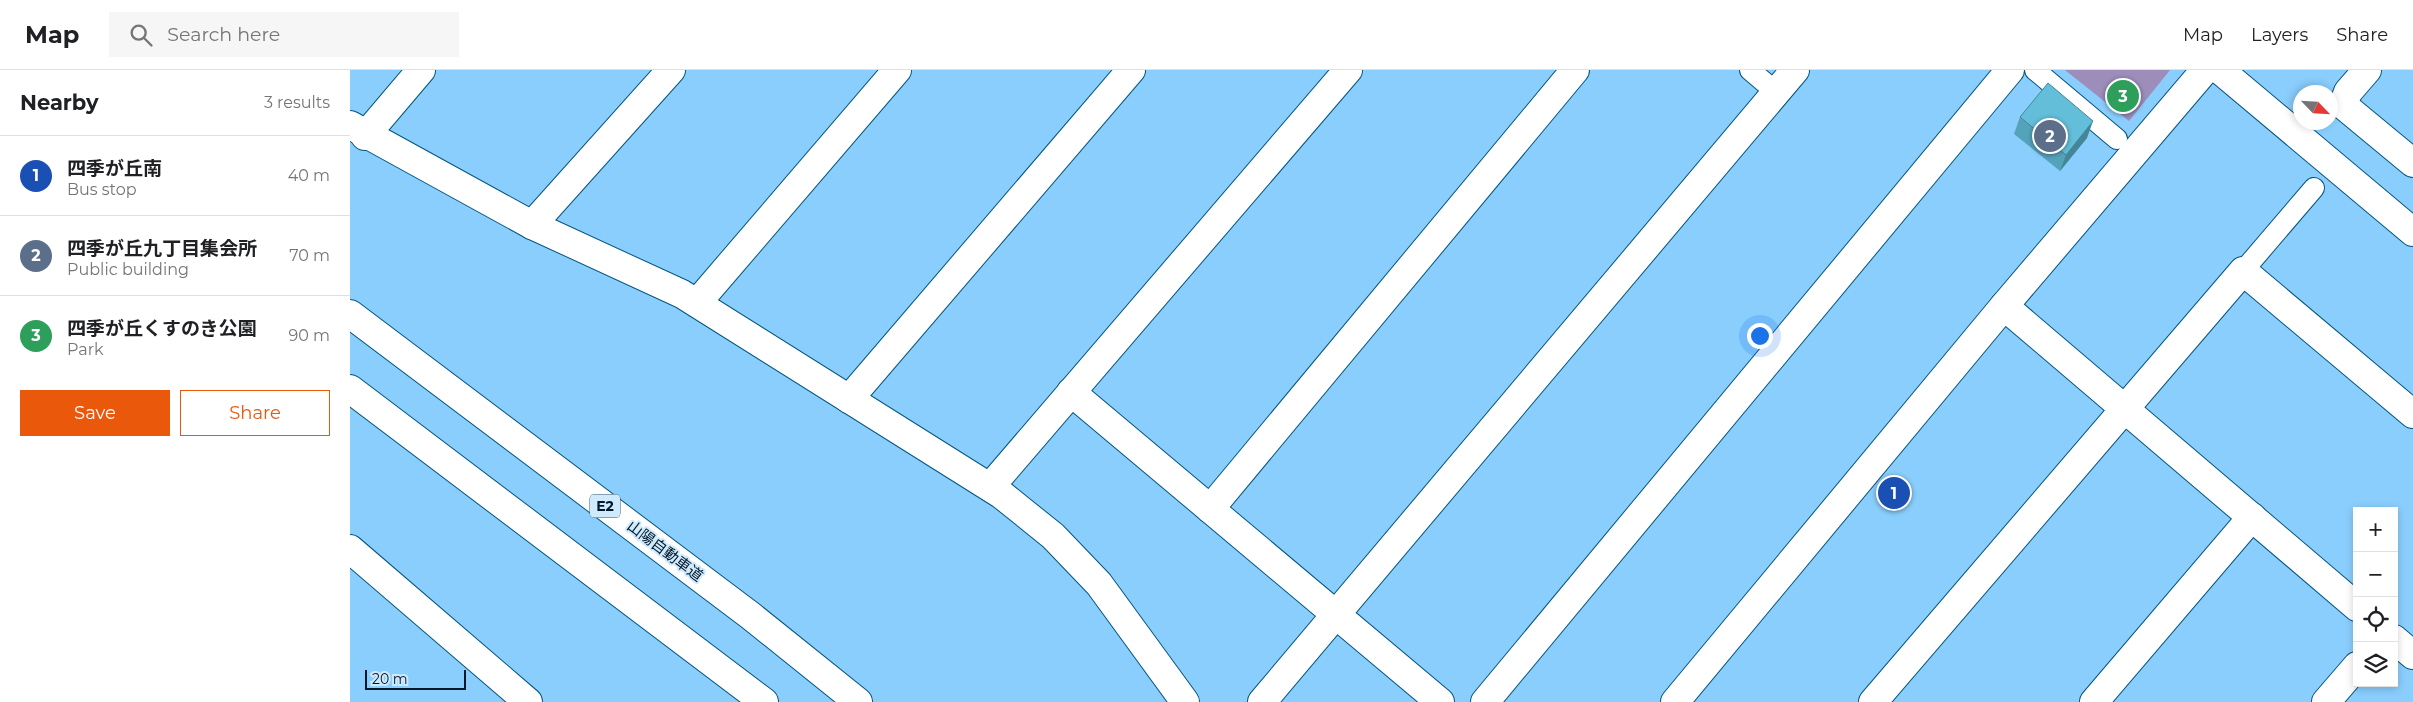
<!DOCTYPE html>
<html lang="en">
<head>
<meta charset="utf-8">
<style>
  body { margin:0; font-family:Montserrat,"Noto Sans JP",sans-serif; background:#f6f6f6; color:#202124 }
  .controls { position:absolute; right:15px; bottom:15px; display:grid; overflow:hidden; border-radius:0px; box-shadow:0 2px 8px #0003 }
  .controls button { width:45px; height:45px; display:grid; place-items:center; padding:0; border:0; border-bottom:1px solid #e0e0e0; background:#fff; color:#202124; font:25px sans-serif }
  .compass { position:absolute; left:1943px; top:15px; width:45px; height:45px; border-radius:50%; background:#fff; box-shadow:0 2px 8px #0003; rotate:115deg }
  .scale { position:absolute; left:15px; bottom:12px; width:101px; box-sizing:border-box; padding-left:5px; border:2px solid #001829; border-top:0; font-size:14px; line-height:18px; white-space:nowrap; color:#001829; -webkit-text-stroke:4px #d0eafd; paint-order:stroke }
  .you { position:absolute; left:1409px; top:265px; width:18px; height:18px; margin:-12px; border:4px solid #fff; border-radius:50%; background:#1a73e8; box-shadow:0 0 0 8px #1a73e833 }
  .badge { display:grid; place-items:center; width:32px; height:32px; border-radius:50%; background:#ea580c; color:#fff; font-size:16px; font-weight:700 }
  .pin { position:absolute; translate:-50% -50%; border:2px solid #fff; box-shadow:0 1px 5px #0006 }
  .list { margin:0; padding:0; list-style:none }
  h2 { display:flex; justify-content:space-between; align-items:center; height:65px; margin:0; padding:0 20px; font-size:21px }
  h2 small { font-size:16px; font-weight:400; color:#757577 }
  .list li { display:grid; grid-template-columns:32px 1fr auto; gap:15px; align-items:center; box-sizing:border-box; height:80px; padding:0 20px; border-top:1px solid #e0e0e0 }
  .list b { display:block; font-size:19px; white-space:nowrap }
  .list p { margin:0; font-size:16px; white-space:nowrap; color:#757577 }
  .list em { font-size:16px; font-style:normal; color:#757577 }
  .actions { display:flex; gap:10px; padding:15px 20px }
  .actions a { flex:1; padding:11px 0; border:1px solid #ea580c; border-radius:0px; text-align:center; font-size:18px; color:#ea580c }
  .actions .main { background:#ea580c; color:#fff }
  .icon { flex:none; width:28px; height:28px; fill:none; stroke:currentColor; stroke-width:2; stroke-linecap:round; stroke-linejoin:round }
  .map { position:relative; flex:none; width:2063px; height:632px; overflow:hidden }
  header { display:flex; align-items:center; gap:30px; box-sizing:border-box; height:70px; padding:0 25px; background:#fff; border-bottom:1px solid #e0e0e0 }
  header strong { font-size:24px }
  nav { display:flex; gap:28px; margin-inline-start:auto; font-size:18px }
  .search { width:350px; height:45px; background:#f6f6f6; display:flex; align-items:center; gap:12px; box-sizing:border-box; padding:0 18px; border-radius:0px; color:#757577; font-size:19px }
  main { display:flex }
  aside { flex:1; background:#fff }
  .map>svg:first-child { display:block }
  .green { fill:#9c8dbb }
  .lines { fill:none; stroke-linecap:round; stroke-linejoin:round }
  .pedestrian-casing { stroke:#03557d; stroke-width:22 }
  .minor-casing { stroke:#03557d; stroke-width:30 }
  .tertiary-casing { stroke:#03557d; stroke-width:30 }
  .motorway-casing { stroke:#03557d; stroke-width:30 }
  .pedestrian { stroke:#fff; stroke-width:20 }
  .minor { stroke:#fff; stroke-width:28 }
  .tertiary { stroke:#fff; stroke-width:28 }
  .motorway { stroke:#fff; stroke-width:28 }
  .wall { fill:#55a3bb }
  .shaded-wall { fill:#458598 }
  .building { fill:#63bed9; stroke:#458598 }
  .labels { text-anchor:middle; stroke-width:4; stroke-linejoin:round; paint-order:stroke }
  .shield { fill:#d0eafd; stroke:#3e5769; stroke-width:1 }
  .shield-label { font-size:14px; font-weight:bold; fill:#001829 }
  .street-label { font-size:15px; fill:#001829; stroke:#d0eafd }
</style>
</head>
<body>
<header>
<strong>Map</strong>
<div class="search"><svg class="icon" aria-label="search" viewBox="0 0 24 24"><circle cx="10" cy="10" r="6"/><path d="M15 15l6 6"/></svg>Search here</div>
<nav><a>Map</a><a>Layers</a><a>Share</a></nav>
</header>
<main>
<aside>
<h2>Nearby<small>3 results</small></h2>
<ul class="list">
<li><span class="badge" style="background:#1a4fb4">1</span><div><b>四季が丘南</b><p>Bus stop</p></div><em>40 m</em></li>
<li><span class="badge" style="background:#5c6f8a">2</span><div><b>四季が丘九丁目集会所</b><p>Public building</p></div><em>70 m</em></li>
<li><span class="badge" style="background:#2e9e5b">3</span><div><b>四季が丘くすのき公園</b><p>Park</p></div><em>90 m</em></li>
</ul>
<div class="actions"><a class="main">Save</a><a>Share</a></div>
</aside>
<div class="map">
<svg width="2063" height="632" viewBox="0 0 2063 632">
  <rect width="100%" height="100%" fill="#8acefd"/>
  <polygon class="green" points="1715,0 1820,0 1779,51"/>
  <g class="lines">
    <defs>
      <g id="pedestrian">
        <polyline points="1400,0 1426,22"/>
        <polyline points="1685,0 1767,69"/>
        <polyline points="1893,201 1964,118"/>
      </g>
      <g id="minor">
        <polyline points="2017,0 1998,22 1993,35 2063,93"/>
        <polyline points="0,55 182,155 332,224 652,425 703,466 749,514 835,632"/>
        <polyline points="15,66 71,0"/>
        <polyline points="182,155 321,0"/>
        <polyline points="347,233 547,0"/>
        <polyline points="1654,236 2007,537"/>
        <polyline points="721,322 1090,632"/>
        <polyline points="499,329 781,0"/>
        <polyline points="640,417 998,0"/>
        <polyline points="860,439 1225,0"/>
        <polyline points="0,479 178,632"/>
        <polyline points="2044,569 2063,585"/>
        <polyline points="912,632 1445,0"/>
        <polyline points="1135,632 1660,0"/>
        <polyline points="1523,632 1893,201 2063,344"/>
        <polyline points="1744,632 1902,447"/>
        <polyline points="1976,632 2007,596"/>
      </g>
      <g id="tertiary">
        <polyline points="1870,0 2063,162"/>
        <polyline points="1325,632 1654,236 1855,0"/>
      </g>
      <g id="motorway">
        <polyline points="0,244 401,546 508,632"/>
        <polyline points="0,319 414,632"/>
      </g>
    </defs>
    <use href="#pedestrian" class="pedestrian-casing"/>
    <use href="#minor" class="minor-casing"/>
    <use href="#tertiary" class="tertiary-casing"/>
    <use href="#motorway" class="motorway-casing"/>
    <use href="#pedestrian" class="pedestrian"/>
    <use href="#minor" class="minor"/>
    <use href="#tertiary" class="tertiary"/>
    <use href="#motorway" class="motorway"/>
  </g>
  <polygon class="wall" points="1670,47 1737,68 1710,101 1664,64"/>
  <polygon class="shaded-wall" points="1743,51 1737,68 1710,101 1716,85"/>
  <polygon class="building" points="1698,13 1743,51 1716,85 1670,47"/>
  <g class="labels">
    <rect class="shield" x="240" y="424.5" width="30" height="23" rx="4"/>
    <g class="shield-label">
      <text x="255" y="441">E2</text>
    </g>
    <g class="street-label">
      <text transform="translate(315 481) rotate(37)" y="5">山陽自動車道</text>
    </g>
  </g>
</svg>
<div class="controls">
<button>+</button>
<button>−</button>
<button><svg class="icon" aria-label="locate" viewBox="0 0 24 24"><circle cx="12" cy="12" r="6"/><path d="M12 2v4M12 18v4M2 12h4M18 12h4"/></svg></button>
<button><svg class="icon" aria-label="layers" viewBox="0 0 24 24"><path d="M12 4l9 5-9 5-9-5zM3 14l9 5 9-5"/></svg></button>
</div>
<svg class="compass" viewBox="-18 -18 36 36"><path d="M0-13l5 13h-10z" fill="#e53935"/><path d="M0 13l5-13h-10z" fill="#757577"/></svg>
<div class="scale">20 m</div>
<div class="you"></div>
<div class="pin badge" style="left:1544px;top:423px;background:#1a4fb4">1</div>
<div class="pin badge" style="left:1700px;top:66px;background:#5c6f8a">2</div>
<div class="pin badge" style="left:1773px;top:26px;background:#2e9e5b">3</div>
</div>
</main>
</body>
</html>
